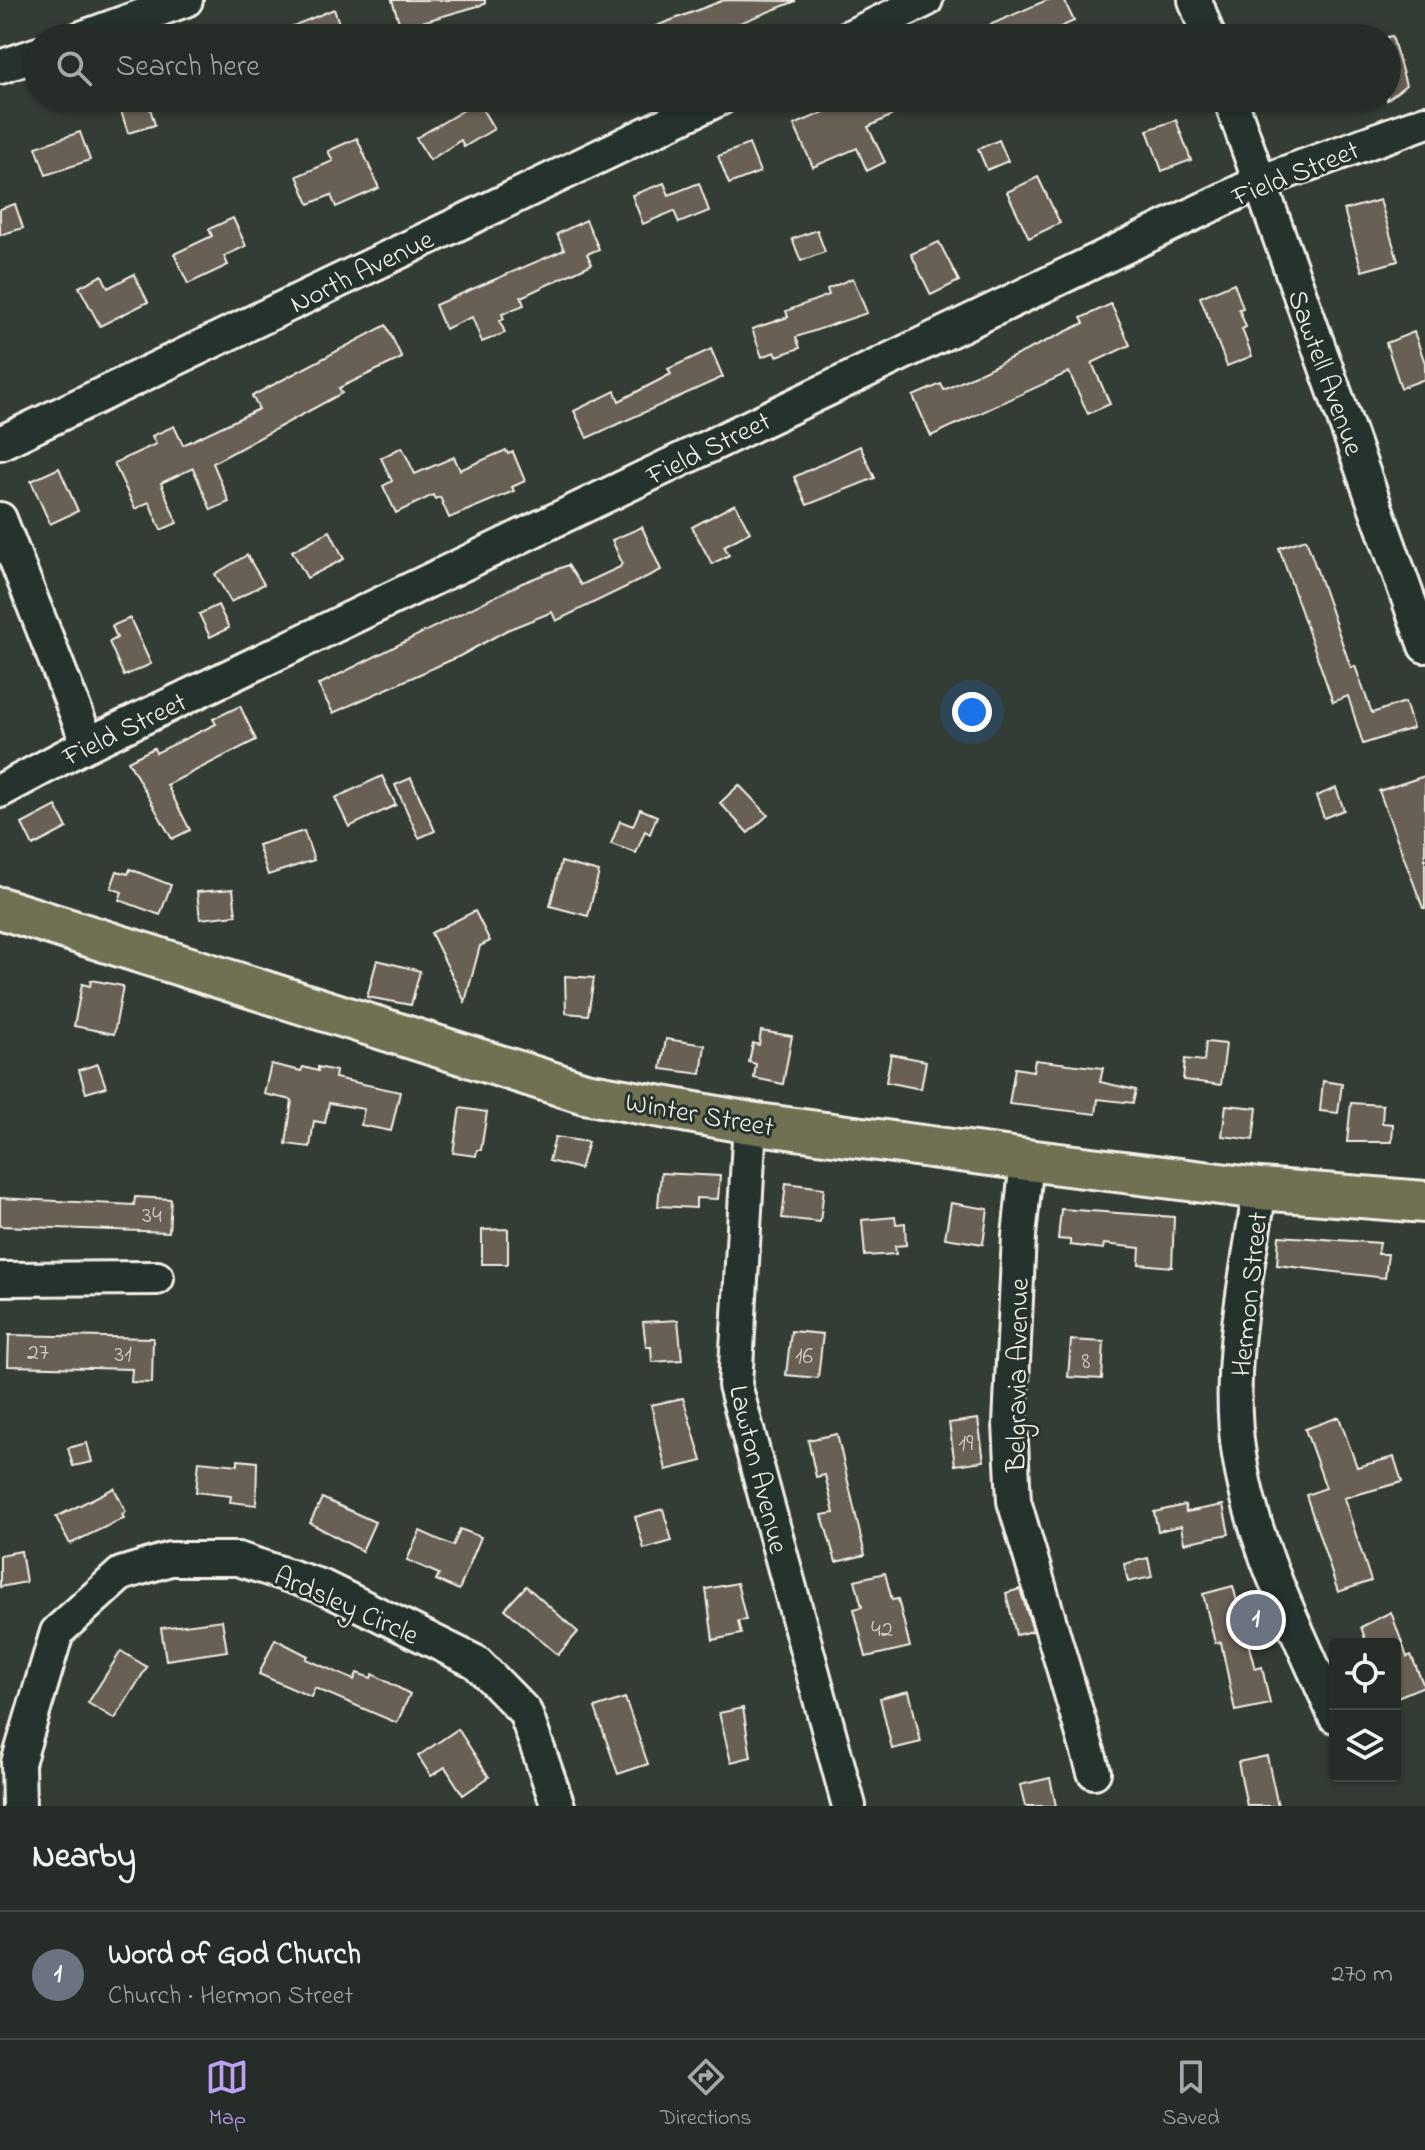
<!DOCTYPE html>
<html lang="en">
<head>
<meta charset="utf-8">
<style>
  body { margin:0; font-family:"Indie Flower",sans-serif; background:#2e3530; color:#f1f3f6 }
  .controls { position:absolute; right:24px; bottom:24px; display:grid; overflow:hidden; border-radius:8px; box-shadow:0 2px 6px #0004 }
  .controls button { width:72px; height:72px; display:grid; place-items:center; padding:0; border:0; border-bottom:2px solid #424945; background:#262d28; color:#f1f3f6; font:40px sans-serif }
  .you { position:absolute; left:972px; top:712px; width:28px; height:28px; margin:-20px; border:6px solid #fff; border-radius:50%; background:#1a73e8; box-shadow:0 0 0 12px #1a73e833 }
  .badge { display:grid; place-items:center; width:52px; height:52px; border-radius:50%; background:#bca0f2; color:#fff; font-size:26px; font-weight:700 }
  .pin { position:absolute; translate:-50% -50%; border:4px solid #fff; box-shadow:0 2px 8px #0006 }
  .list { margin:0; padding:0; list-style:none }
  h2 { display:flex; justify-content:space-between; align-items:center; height:104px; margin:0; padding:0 32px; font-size:34px }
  h2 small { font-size:26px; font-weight:400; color:#a4a8a8 }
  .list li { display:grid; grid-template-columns:52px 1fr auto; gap:24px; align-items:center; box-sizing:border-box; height:128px; padding:0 32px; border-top:2px solid #424945 }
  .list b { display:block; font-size:30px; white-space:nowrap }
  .list p { margin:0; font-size:26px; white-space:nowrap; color:#a4a8a8 }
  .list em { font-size:26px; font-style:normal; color:#a4a8a8 }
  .icon { flex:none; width:44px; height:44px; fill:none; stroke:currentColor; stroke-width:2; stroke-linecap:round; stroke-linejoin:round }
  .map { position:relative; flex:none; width:1425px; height:1806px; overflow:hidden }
  .search { position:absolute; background:#262d28; box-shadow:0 2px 6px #0004; left:24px; right:24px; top:24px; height:88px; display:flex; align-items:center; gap:20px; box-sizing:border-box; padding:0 28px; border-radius:44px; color:#a4a8a8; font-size:30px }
  .sheet { height:232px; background:#262d28 }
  nav { display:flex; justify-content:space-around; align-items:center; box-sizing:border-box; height:112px; border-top:2px solid #424945; background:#262d28; font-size:22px; color:#a4a8a8 }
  nav a { display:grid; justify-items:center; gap:4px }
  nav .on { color:#bca0f2 }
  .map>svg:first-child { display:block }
  .building { fill:#685e54; stroke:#f4f1e8; stroke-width:2 }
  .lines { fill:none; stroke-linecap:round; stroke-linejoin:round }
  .minor-casing { stroke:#f4f1e8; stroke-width:38 }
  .major-casing { stroke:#f4f1e8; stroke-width:46 }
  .minor { stroke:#26332d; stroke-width:32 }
  .major { stroke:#706f52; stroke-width:40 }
  .labels { text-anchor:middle; stroke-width:6; stroke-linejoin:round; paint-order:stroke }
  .number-label { font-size:24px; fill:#d1ccc3 }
  .street-label { font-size:28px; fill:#f4f1e8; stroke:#26332d }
</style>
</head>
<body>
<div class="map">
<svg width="1425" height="1806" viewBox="0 0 1425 1806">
  <rect width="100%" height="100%" fill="#333c35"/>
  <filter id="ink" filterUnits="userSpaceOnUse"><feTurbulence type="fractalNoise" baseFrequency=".0125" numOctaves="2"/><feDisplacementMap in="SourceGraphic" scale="16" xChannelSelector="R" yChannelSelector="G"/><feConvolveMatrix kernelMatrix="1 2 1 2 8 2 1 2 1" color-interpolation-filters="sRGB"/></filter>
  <g filter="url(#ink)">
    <g class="building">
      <polygon points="392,0 485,0 485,4 401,28"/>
      <polygon points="724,0 796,1 701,38 625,38"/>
      <polygon points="1047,0 1064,0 1074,21 1036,38 960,38"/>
      <polygon points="334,9 344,38 272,38 271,35"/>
      <polygon points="1392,36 1406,85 1387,100 1387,37"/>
      <polygon points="117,98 147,98 155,125 128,133"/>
      <polygon points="840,98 927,98 868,127 885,162 867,171 857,148 813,167 794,125 843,104"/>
      <polygon points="478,102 494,129 464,147 461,140 430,160 416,138"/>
      <polygon points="1176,120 1191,160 1162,171 1147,130"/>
      <polygon points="80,132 90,160 46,175 36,147"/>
      <polygon points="357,138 379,188 336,207 331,195 309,204 297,176 333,161 328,151"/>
      <polygon points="999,140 1008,161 987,170 978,149"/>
      <polygon points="749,144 760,172 729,184 718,156"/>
      <polygon points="1038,177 1060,223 1029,238 1007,192"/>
      <polygon points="664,183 669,195 699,183 709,211 679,223 674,211 643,224 632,195"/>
      <polygon points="1380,200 1398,261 1362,271 1344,210"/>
      <polygon points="15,204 23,228 0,235 0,209"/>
      <polygon points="233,218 246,246 224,256 228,265 188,284 174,254 212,236 209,229"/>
      <polygon points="586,220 599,249 587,254 592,264 521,297 524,305 502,314 504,319 500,321 505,333 482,342 472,317 445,329 435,305 564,250 557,234"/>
      <polygon points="817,230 825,252 801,261 792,239"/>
      <polygon points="939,242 959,281 931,295 911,254"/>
      <polygon points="134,274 148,302 100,326 79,287 102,275 108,288"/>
      <polygon points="853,278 867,313 796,337 800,348 777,356 775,352 762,357 752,329 788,317 786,311 829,295 827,289"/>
      <polygon points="1234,283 1243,308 1239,309 1246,327 1242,329 1252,356 1227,366 1200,297"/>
      <polygon points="1111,304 1130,345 1092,363 1110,404 1088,414 1069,372 931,436 913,396 941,384 944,390 1084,323 1081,318"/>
      <polygon points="386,325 402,358 339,388 342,393 213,463 229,502 211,510 193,468 161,483 177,523 161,530 149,502 135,509 114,463 156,444 152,436 174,426 183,445 259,409 252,396"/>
      <polygon points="1414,332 1425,363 1425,379 1401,388 1386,343"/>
      <polygon points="711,349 723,377 587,438 574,411 615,391 619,401 671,374 668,369"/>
      <polygon points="860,446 875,478 807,505 794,477"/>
      <polygon points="402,447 415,474 454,457 460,470 506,450 508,454 513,452 525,481 512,487 514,491 449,518 440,497 435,499 433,495 396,513 383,486 392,481 381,458"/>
      <polygon points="59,468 78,511 50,524 31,481"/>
      <polygon points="735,504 750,532 724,546 729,555 712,564 692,527"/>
      <polygon points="642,527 661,570 556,621 552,612 507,630 460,656 333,713 318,685 522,583 568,565 581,585 620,567 622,563 612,540"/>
      <polygon points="330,531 344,559 307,578 292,551"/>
      <polygon points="1306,539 1351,668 1355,666 1372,713 1405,702 1413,728 1363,744 1348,696 1333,702 1279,548"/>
      <polygon points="247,555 264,584 231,602 215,574"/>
      <polygon points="218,605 229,628 210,637 199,614"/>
      <polygon points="130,618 151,664 124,676 109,642 117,638 112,626"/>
      <polygon points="240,706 256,740 167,785 190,830 172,839 128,761 154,748 156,753 216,724 213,719"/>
      <polygon points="382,776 396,805 349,827 335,798"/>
      <polygon points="1425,776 1425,908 1423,908 1379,791"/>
      <polygon points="411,778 435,831 419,838 395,785"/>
      <polygon points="739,785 768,815 748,833 720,803"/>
      <polygon points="1336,788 1344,810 1324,818 1316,796"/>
      <polygon points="56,806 67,828 33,846 22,824"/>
      <polygon points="640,809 657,816 650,834 645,831 636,853 611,844 620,821 633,826"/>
      <polygon points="304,831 314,860 268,875 258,845"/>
      <polygon points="561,862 599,872 588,916 550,906"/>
      <polygon points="130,869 171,885 160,915 119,900 122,892 111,888 117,871 128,874"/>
      <polygon points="233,889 236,915 200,919 197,892"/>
      <polygon points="475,911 490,941 480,946 465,1002 431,933"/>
      <polygon points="377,960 420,971 411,1005 367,997"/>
      <polygon points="565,976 594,978 588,1015 566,1013"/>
      <polygon points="91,980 123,986 114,1034 74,1026 82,984 90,986"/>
      <polygon points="761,1031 792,1036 783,1084 754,1078 756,1064 749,1062 753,1043 759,1045"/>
      <polygon points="666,1039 705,1045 701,1074 661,1069"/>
      <polygon points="1206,1042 1226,1044 1221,1085 1183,1080 1185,1059 1204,1061"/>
      <polygon points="891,1054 926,1061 921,1089 886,1082"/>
      <polygon points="1035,1060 1103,1068 1100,1082 1136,1090 1133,1103 1098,1099 1096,1114 1009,1104 1015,1068 1033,1071"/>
      <polygon points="98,1064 106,1087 86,1093 79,1070"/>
      <polygon points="271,1064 301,1071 303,1067 318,1071 318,1067 336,1071 335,1078 400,1092 391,1131 361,1125 364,1109 329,1103 325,1123 314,1121 310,1147 286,1144 292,1100 264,1094"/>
      <polygon points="1323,1081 1342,1084 1338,1113 1320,1111"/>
      <polygon points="1351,1103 1383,1105 1382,1123 1393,1124 1392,1142 1347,1142"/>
      <polygon points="1226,1105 1257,1108 1253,1140 1222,1136"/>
      <polygon points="460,1108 487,1112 481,1150 477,1150 476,1156 453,1153"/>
      <polygon points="555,1137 588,1142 580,1169 549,1161"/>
      <polygon points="661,1173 720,1176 718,1199 696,1198 696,1208 658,1206"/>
      <polygon points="786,1183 824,1188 820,1222 782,1218"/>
      <polygon points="135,1197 171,1199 169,1232 0,1226 0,1198 134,1205"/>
      <polygon points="951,1203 988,1209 983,1244 945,1238"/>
      <polygon points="1061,1209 1174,1217 1172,1267 1139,1264 1140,1248 1104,1244 1103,1249 1070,1245 1070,1240 1058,1239"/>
      <polygon points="895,1217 896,1224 905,1223 906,1245 895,1246 896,1254 865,1256 862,1220"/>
      <polygon points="508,1229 508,1264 482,1264 482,1230"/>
      <polygon points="1279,1236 1380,1243 1378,1254 1388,1254 1385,1278 1277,1265"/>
      <polygon points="678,1320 682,1360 652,1362 651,1347 646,1347 643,1322"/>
      <polygon points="791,1331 823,1334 818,1378 786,1375"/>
      <polygon points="9,1335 153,1338 152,1383 131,1382 132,1369 8,1366"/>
      <polygon points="1071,1340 1104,1342 1102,1379 1068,1377"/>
      <polygon points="683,1398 702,1461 666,1470 651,1405"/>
      <polygon points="1339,1417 1357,1467 1394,1457 1402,1482 1344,1498 1371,1581 1338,1592 1306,1495 1326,1488 1305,1429"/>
      <polygon points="978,1419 984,1461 955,1465 949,1423"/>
      <polygon points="837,1434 865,1555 836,1562 822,1515 834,1513 825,1475 816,1477 808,1440"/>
      <polygon points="87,1443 92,1462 73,1466 68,1448"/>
      <polygon points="238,1460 257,1462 256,1505 230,1502 231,1496 196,1492 199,1461 238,1465"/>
      <polygon points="114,1488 126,1512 122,1514 124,1518 70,1544 56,1517"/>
      <polygon points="322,1498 375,1522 362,1551 310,1523"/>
      <polygon points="1185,1505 1186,1512 1223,1505 1229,1534 1184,1543 1181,1526 1158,1531 1154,1512"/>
      <polygon points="663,1509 672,1541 644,1549 635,1517"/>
      <polygon points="460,1529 481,1537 459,1590 436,1580 439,1574 407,1560 420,1531 453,1546"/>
      <polygon points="21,1551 26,1582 0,1587 0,1555"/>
      <polygon points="1148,1558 1152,1577 1128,1582 1124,1564"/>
      <polygon points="885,1573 892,1600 898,1599 910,1647 866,1657 854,1609 862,1607 855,1580"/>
      <polygon points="737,1583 746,1620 738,1621 741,1634 713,1640 706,1589"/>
      <polygon points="526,1586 578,1632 558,1655 505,1609"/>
      <polygon points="1233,1586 1255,1669 1262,1667 1270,1704 1235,1711 1221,1642 1215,1643 1203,1594"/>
      <polygon points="1020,1589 1033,1631 1016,1635 1006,1593"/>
      <polygon points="1391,1612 1407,1657 1411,1655 1424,1686 1395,1698 1395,1644 1367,1644 1361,1627"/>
      <polygon points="222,1620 227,1651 166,1660 161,1628"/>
      <polygon points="275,1639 308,1656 306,1659 354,1680 357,1673 371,1678 373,1674 410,1694 397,1723 315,1688 311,1697 259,1674"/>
      <polygon points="121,1651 147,1667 115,1719 88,1703"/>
      <polygon points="909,1691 921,1742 892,1749 880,1698"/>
      <polygon points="625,1698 648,1764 618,1774 595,1708"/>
      <polygon points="743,1708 751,1757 731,1762 719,1713"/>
      <polygon points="458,1729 489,1777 463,1795 445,1767 431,1776 418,1756"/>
      <polygon points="1267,1756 1278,1806 1247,1806 1238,1762"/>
      <polygon points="1050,1778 1056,1806 1025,1806 1020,1785"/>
    </g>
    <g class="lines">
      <defs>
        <g id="minor">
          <polyline points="1195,0 1209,38"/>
          <polyline points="81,38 186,0"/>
          <polyline points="847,38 926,0"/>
          <polyline points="0,67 38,54"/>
          <polyline points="1230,98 1425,646"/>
          <polyline points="0,443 721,98"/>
          <polyline points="0,519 88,744"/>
          <polyline points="0,791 88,744 1260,182 1425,122"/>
          <polyline points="750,1123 735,1385 849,1806"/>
          <polyline points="1027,1160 1019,1236 1010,1424 1014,1501 1094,1772"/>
          <path d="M1260,1189C1247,1275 1225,1368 1239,1455C1253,1547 1298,1631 1335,1716"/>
          <polyline points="0,1279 157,1278"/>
          <polyline points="19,1806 18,1763 57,1632 121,1574 170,1559 238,1559 323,1587 476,1662 525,1712 558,1806"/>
        </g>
        <polyline id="major" points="0,908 585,1093 750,1123 1027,1160 1260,1189 1425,1202"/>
      </defs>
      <use href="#minor" class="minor-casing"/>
      <use href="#major" class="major-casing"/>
      <use href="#minor" class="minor"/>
      <use href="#major" class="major"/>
    </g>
  </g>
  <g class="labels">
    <g class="number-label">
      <text x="152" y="1222">34</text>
      <text x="38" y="1359">27</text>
      <text x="123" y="1361">31</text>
      <text x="804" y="1363">16</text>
      <text x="1086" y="1368">8</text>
      <text x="966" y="1450">19</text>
      <text x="882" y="1636">42</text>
    </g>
    <g class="street-label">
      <text transform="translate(1295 172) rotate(-22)" y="10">Field Street</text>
      <text transform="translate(361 270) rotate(-26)" y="10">North Avenue</text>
      <text transform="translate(1327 372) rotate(70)" y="10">Sawtell Avenue</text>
      <text transform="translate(708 447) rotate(-26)" y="10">Field Street</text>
      <text transform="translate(124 728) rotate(-26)" y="10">Field Street</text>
      <text transform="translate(700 1113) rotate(10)" y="10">Winter Street</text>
      <text transform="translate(1248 1294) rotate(-84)" y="10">Hermon Street</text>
      <text transform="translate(1016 1375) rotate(-89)" y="10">Belgravia Avenue</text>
      <text transform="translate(760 1469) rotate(76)" y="10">Lawton Avenue</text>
      <text transform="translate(347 1604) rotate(24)" y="10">Ardsley Circle</text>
    </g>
  </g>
</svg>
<div class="controls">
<button><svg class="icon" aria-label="locate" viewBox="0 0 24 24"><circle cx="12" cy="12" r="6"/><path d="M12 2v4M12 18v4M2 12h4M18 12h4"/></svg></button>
<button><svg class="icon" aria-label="layers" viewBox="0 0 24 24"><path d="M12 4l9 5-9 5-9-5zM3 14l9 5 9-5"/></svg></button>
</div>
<div class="you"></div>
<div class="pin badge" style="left:1256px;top:1620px;background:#6b7280">1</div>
<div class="search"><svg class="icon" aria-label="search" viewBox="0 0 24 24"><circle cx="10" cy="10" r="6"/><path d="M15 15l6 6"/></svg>Search here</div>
</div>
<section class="sheet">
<h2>Nearby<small></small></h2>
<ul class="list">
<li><span class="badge" style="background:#6b7280">1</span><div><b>Word of God Church</b><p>Church · Hermon Street</p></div><em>270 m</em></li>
</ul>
</section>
<nav>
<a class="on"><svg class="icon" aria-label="map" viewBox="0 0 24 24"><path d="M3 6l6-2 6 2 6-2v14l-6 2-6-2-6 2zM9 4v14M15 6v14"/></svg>Map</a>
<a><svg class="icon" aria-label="directions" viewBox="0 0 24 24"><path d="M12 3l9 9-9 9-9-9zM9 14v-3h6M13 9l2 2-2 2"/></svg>Directions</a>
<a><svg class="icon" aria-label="saved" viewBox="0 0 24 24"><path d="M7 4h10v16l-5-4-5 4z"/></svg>Saved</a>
</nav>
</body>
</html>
